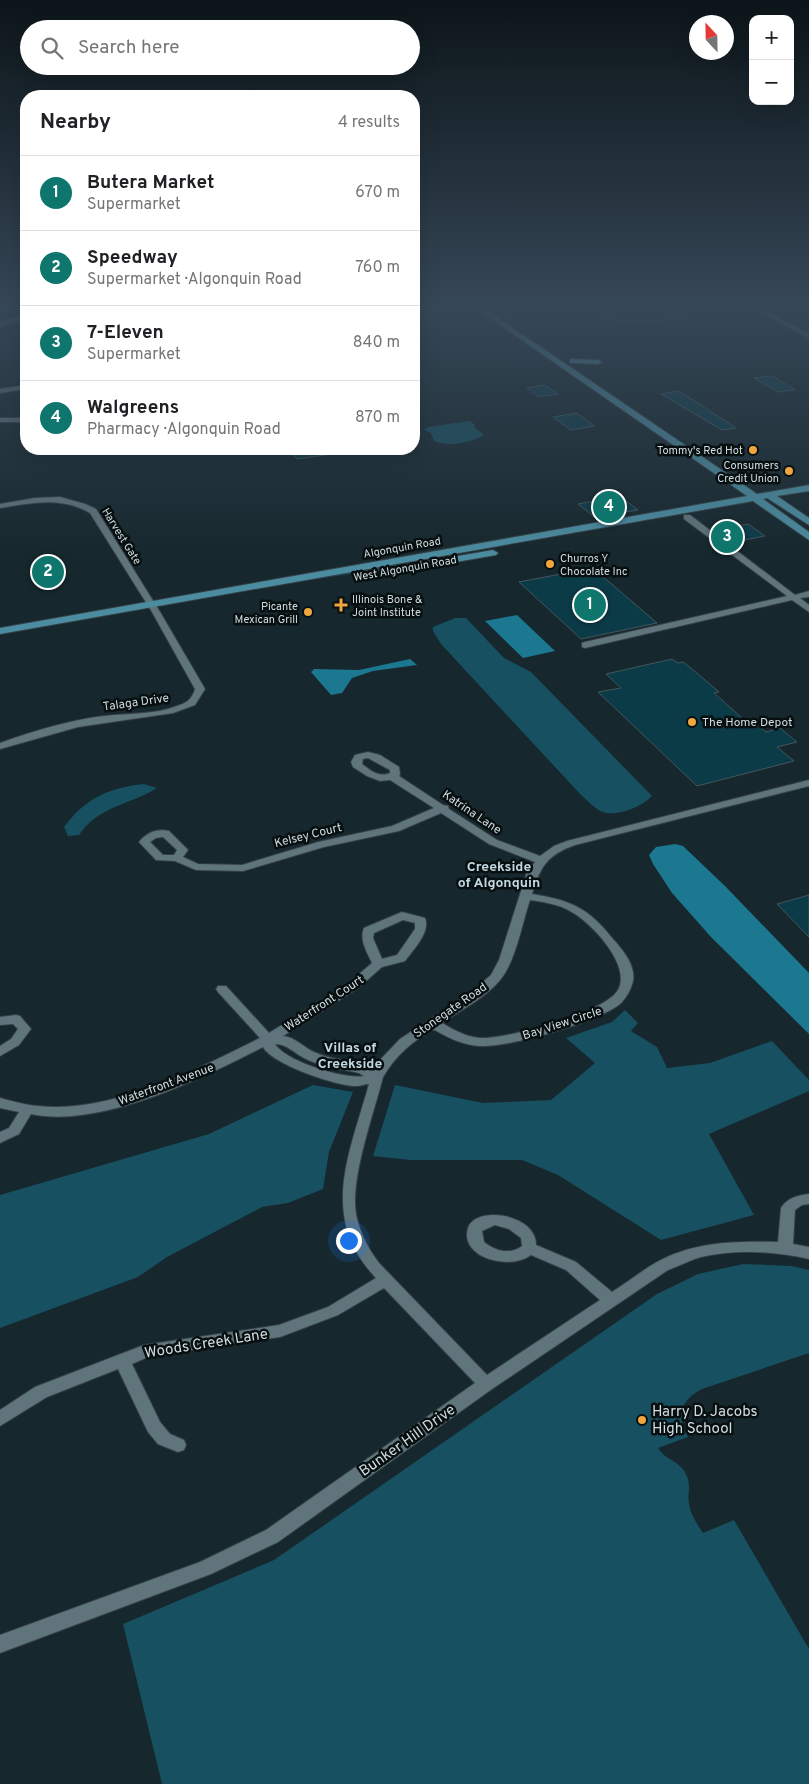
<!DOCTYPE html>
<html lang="en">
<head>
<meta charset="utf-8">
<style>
  body { margin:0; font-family:Overpass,sans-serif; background:#f6f6f6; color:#202124 }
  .controls { position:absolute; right:15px; top:15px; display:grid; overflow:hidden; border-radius:10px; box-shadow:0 5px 20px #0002 }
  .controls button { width:45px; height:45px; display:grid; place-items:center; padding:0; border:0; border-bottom:1px solid #e0e0e0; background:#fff; color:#202124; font:25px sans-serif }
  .compass { position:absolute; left:689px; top:15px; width:45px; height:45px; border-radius:50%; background:#fff; box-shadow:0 5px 20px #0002; rotate:338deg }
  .you { position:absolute; left:348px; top:1240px; width:18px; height:18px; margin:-12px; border:4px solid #fff; border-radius:50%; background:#1a73e8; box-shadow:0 0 0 8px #1a73e833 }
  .badge { display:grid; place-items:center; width:32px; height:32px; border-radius:50%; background:#0f766e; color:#fff; font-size:16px; font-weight:700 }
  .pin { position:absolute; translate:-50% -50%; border:2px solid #fff; box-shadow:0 1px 5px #0006 }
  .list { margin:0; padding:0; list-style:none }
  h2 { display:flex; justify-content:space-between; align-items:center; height:65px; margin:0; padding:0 20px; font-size:21px }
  h2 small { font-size:16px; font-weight:400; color:#757577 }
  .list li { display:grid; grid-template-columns:32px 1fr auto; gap:15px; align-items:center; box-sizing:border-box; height:75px; padding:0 20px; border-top:1px solid #e0e0e0 }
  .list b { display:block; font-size:19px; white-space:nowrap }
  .list p { margin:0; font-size:16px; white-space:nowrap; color:#757577 }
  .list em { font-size:16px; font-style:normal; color:#757577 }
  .icon { flex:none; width:28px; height:28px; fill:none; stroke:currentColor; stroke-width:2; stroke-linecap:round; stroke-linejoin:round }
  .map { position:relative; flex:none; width:809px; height:1784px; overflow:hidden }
  .search { position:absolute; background:#fff; box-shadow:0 5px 20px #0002; left:20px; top:20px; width:400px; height:55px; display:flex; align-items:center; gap:12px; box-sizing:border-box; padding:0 18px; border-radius:28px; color:#757577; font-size:19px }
  .panel { position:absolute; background:#fff; box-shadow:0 5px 20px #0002; left:20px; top:90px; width:400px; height:365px; border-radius:20px }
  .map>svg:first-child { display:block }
  .green { fill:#175060 }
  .water { fill:#1c7791 }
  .building { fill:#0c3b48; stroke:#43565d }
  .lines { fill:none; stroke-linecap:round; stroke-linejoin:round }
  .minor-casing { stroke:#344146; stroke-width:2 }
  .major-casing { stroke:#344146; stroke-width:2 }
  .minor { fill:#60747b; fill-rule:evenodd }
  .major { fill:#4b8ca0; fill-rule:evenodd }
  .poi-dot { fill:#f0a63f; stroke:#070f11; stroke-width:2 }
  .labels { text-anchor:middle; stroke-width:5; stroke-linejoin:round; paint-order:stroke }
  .far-poi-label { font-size:11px; fill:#d2dde1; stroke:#070f11; text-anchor:end }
  .far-street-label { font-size:11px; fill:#d2dde1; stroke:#070f11 }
  .street-label { font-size:12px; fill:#d2dde1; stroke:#070f11 }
  .poi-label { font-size:12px; fill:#d2dde1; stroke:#070f11; text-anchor:start }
  .neighbourhood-label { font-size:14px; font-weight:bold; fill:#c2d8e0; stroke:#070f11 }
  .near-street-label { font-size:15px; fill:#d2dde1; stroke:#070f11 }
  .near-poi-label { font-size:15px; fill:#d2dde1; stroke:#070f11; text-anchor:start }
</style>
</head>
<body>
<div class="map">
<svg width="809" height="1784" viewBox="0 0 809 1784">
  <rect width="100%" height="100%" fill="#16272d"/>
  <g class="green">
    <path d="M470,421L475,425L474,427L484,435C470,443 448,447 434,441L431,433L424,430L428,427Z"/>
    <polygon points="394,562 398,567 288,583"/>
    <path d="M455,618H466L504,658L531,672L652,796C643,806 618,817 603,812C596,810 587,800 581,795L441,644L433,631V627Z"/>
    <path d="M144,784L157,788C128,806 100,805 79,835L68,836L64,827C86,798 108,788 144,784Z"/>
    <polygon points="625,1010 638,1023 631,1031 657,1047 667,1068 710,1063 772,1041 809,1080 809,1091 709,1134 754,1215 661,1240 558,1175 522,1160 410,1160 373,1156 395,1085 483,1103 551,1100 595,1063 566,1038 612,1022"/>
    <polygon points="313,1085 353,1092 329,1152 323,1189 288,1203 262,1207 167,1257 138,1277 0,1328 0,1195 209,1134"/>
    <path d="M743,1264L792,1266L809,1270V1353L702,1389C680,1401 676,1415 688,1437L658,1448C665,1460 679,1460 686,1474C692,1487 687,1492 689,1504C691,1515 697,1524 703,1533L734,1520L809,1649V1784H162L123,1624L274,1560L657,1294L698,1274Z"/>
  </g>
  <g class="water">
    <polygon points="517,615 555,651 523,658 485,621"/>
    <polygon points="410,659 417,665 373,671 352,678 342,693 331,695 311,672 314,669 359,670"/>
    <polygon points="675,844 683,846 725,886 809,973 809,1034 711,937 672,893 653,864 649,855 656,847"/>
  </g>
  <g class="building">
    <polygon points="651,307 672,307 686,315 672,318 674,319 619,324 604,314"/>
    <polygon points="772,376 784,383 795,390 778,392 754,378"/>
    <polygon points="545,385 558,394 539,397 527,388"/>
    <polygon points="679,391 736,428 722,430 661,394"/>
    <polygon points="577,413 594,426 571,430 553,417"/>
    <polygon points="287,449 332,449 332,454 297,459"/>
    <polygon points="620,496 638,510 594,517 578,504"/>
    <polygon points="748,524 765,536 729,543 713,530"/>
    <polygon points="592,568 614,586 657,623 581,639 519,582"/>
    <polygon points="672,659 678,663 683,662 698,674 719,692 714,693 743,719 749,718 766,732 780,728 797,742 777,747 794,761 697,786 598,692 621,688 606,674"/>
    <polygon points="809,895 809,937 777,904"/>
  </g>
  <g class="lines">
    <defs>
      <g id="minor">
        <polygon points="751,307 758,307 809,334 809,338"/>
        <polygon points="26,314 26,318 0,327 0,323"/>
        <polygon points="26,385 26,389 0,393 0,389"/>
        <rect x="0" y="418" width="26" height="4"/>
        <path d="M60,497L85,504L96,509L160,612L205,689L195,705L173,713L78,727L0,749V743C34,731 69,720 104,716C128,713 154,715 177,706C187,703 192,699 195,689L152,612L90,513C61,496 31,503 0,508V504L35,498Z"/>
        <polygon points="684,515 690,515 795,595 809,591 809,597 800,598 809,605 809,612 792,600 585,648 582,647 582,643 585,642 787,596 684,519"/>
        <path d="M368,752L380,755L399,767L400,774L399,776L443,805L448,806L449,809L497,840L540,856L554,846L567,841L809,780V786L575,845C547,855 540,867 532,894C569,900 588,907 612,938C622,949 636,965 633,981C631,990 626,998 620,1004C598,1022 507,1048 479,1046C462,1045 447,1037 433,1029C412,1042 396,1055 383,1077C374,1113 350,1178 356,1214C359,1231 368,1249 379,1263L487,1375L600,1300L566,1270L531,1255C510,1271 459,1258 468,1228C475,1205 537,1214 536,1245L576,1262L612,1292C627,1283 641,1271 657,1262C695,1241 736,1241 778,1242L781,1208C787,1198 798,1195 809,1194V1204L802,1205L795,1210L793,1244L809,1247V1259C774,1251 736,1249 701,1257C690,1260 679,1266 668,1270L492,1389L278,1542L211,1574L0,1653V1635L200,1562L266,1530L475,1383L384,1288L338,1315L280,1337L150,1356L132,1364L160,1422L170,1434L184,1440L186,1445L184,1450L178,1452L158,1444L148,1432L118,1369L47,1397L0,1426V1410L35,1387L144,1345L279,1325L328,1307L376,1278C318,1217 350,1153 369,1084C365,1084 361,1086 357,1086C338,1087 272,1064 263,1047C203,1078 100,1129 31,1114L19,1134L0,1143V1132L9,1128L19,1112L0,1108V1098C12,1101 25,1105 38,1106C110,1114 196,1070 260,1038L218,992L216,989L218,986H226L269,1033L349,983L372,963C367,952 359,940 364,928L402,912L425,918C431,932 413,950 405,961L382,967L357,989L283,1036C295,1037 303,1047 314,1052C333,1061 356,1060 375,1070L380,1060L400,1039L471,992L491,975L499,960L527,872L535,862L489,844L441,813L399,831L324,847L243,871L196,870L175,861L156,860L139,842C146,833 157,828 169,831L188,850L183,857L198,864L242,865L318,842L392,826L434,808L390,780L380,781L367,776L353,767L351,762L355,755ZM368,758L390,770V773C379,778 370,770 362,764L363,759ZM163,837L177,850L174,855H163L150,842L156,838ZM530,900C543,902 558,904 570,911C590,921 632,965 618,990C605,1013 507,1039 480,1038C466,1037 454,1030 442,1023C461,1010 485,998 500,980C516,961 522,923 530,900ZM403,920L415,923V929L397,955L382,959L373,938L374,933ZM275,1044C287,1044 294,1053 304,1058C321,1067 340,1069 359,1073L364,1076C345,1080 285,1061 275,1044ZM495,1225L509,1229L521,1238L522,1246C510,1255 495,1251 484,1242L482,1231Z"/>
        <polygon points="16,1015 20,1016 31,1029 19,1045 0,1056 0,1046 11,1039 18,1029 13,1024 0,1025 0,1017"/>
      </g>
      <g id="major">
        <polygon points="474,307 482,307 757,494 809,485 809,491 777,496 809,518 809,525 767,498 763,499 809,532 809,540 753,501 0,634 0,628 747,496"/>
        <polygon points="570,359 598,360 602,362 598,364 573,363 570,363"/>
        <polygon points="493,550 498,553 496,555 364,578 359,575 364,572"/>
      </g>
    </defs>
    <use href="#minor" class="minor-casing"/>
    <use href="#major" class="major-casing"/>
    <use href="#minor" class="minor"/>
    <use href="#major" class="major"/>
  </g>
  <linearGradient id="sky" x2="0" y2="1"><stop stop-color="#0c1519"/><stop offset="0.55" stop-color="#364757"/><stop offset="1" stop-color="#364757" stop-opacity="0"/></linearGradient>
  <rect width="809" height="557" fill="url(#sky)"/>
  <g class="poi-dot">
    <circle cx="753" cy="450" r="5"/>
    <circle cx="789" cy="471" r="5"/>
    <circle cx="550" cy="564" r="5"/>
    <path d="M338.5 597.5h5v5h5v5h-5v5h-5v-5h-5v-5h5z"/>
    <circle cx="308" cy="612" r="5"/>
    <circle cx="692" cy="722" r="5"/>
    <circle cx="642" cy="1420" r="5"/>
  </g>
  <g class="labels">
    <g class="far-poi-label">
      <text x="743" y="454">Tommy's Red Hot</text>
      <text x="779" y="469">Consumers<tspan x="779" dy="13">Credit Union</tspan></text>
      <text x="560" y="562" text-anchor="start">Churros Y<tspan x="560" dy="13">Chocolate Inc</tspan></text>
      <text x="352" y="603" text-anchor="start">Illinois Bone &amp;<tspan x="352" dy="13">Joint Institute</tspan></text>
      <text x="298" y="610">Picante<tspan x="298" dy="13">Mexican Grill</tspan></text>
    </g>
    <g class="far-street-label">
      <text transform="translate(122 536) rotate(58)" y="4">Harvest Gate</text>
      <text transform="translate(402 547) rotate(-10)" y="4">Algonquin Road</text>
      <text transform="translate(405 568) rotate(-10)" y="4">West Algonquin Road</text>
    </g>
    <g class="street-label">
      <text transform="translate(136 702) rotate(-8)" y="4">Talaga Drive</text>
      <text transform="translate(472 812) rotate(34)" y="4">Katrina Lane</text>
      <text transform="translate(308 835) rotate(-14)" y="4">Kelsey Court</text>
      <text transform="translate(324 1003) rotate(-33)" y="4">Waterfront Court</text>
      <text transform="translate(450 1010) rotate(-35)" y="4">Stonegate Road</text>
      <text transform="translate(562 1023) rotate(-18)" y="4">Bay View Circle</text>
      <text transform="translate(166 1084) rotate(-20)" y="4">Waterfront Avenue</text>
    </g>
    <g class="poi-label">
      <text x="702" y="726">The Home Depot</text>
    </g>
    <g class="neighbourhood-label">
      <text x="499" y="871">Creekside<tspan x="499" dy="16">of Algonquin</tspan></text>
      <text x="350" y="1052">Villas of<tspan x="350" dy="16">Creekside</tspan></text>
    </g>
    <g class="near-street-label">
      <text transform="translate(206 1343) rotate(-9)" y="5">Woods Creek Lane</text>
      <text transform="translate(407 1440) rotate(-35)" y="5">Bunker Hill Drive</text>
    </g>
    <g class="near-poi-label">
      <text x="652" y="1416">Harry D. Jacobs<tspan x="652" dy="17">High School</tspan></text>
    </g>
  </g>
</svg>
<div class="controls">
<button>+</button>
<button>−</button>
</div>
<svg class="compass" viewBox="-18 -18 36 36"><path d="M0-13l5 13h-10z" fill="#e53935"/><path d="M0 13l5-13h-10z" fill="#757577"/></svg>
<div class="you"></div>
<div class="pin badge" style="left:590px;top:605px">1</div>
<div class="pin badge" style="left:48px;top:572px">2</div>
<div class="pin badge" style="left:727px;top:537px">3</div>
<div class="pin badge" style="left:609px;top:507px">4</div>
<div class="search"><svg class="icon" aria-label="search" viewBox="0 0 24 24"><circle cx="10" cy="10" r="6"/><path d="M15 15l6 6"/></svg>Search here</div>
<section class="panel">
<h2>Nearby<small>4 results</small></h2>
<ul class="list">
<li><span class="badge">1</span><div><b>Butera Market</b><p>Supermarket</p></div><em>670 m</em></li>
<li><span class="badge">2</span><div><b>Speedway</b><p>Supermarket · Algonquin Road</p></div><em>760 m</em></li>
<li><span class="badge">3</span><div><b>7-Eleven</b><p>Supermarket</p></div><em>840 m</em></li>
<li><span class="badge">4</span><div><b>Walgreens</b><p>Pharmacy · Algonquin Road</p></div><em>870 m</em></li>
</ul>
</section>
</div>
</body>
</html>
